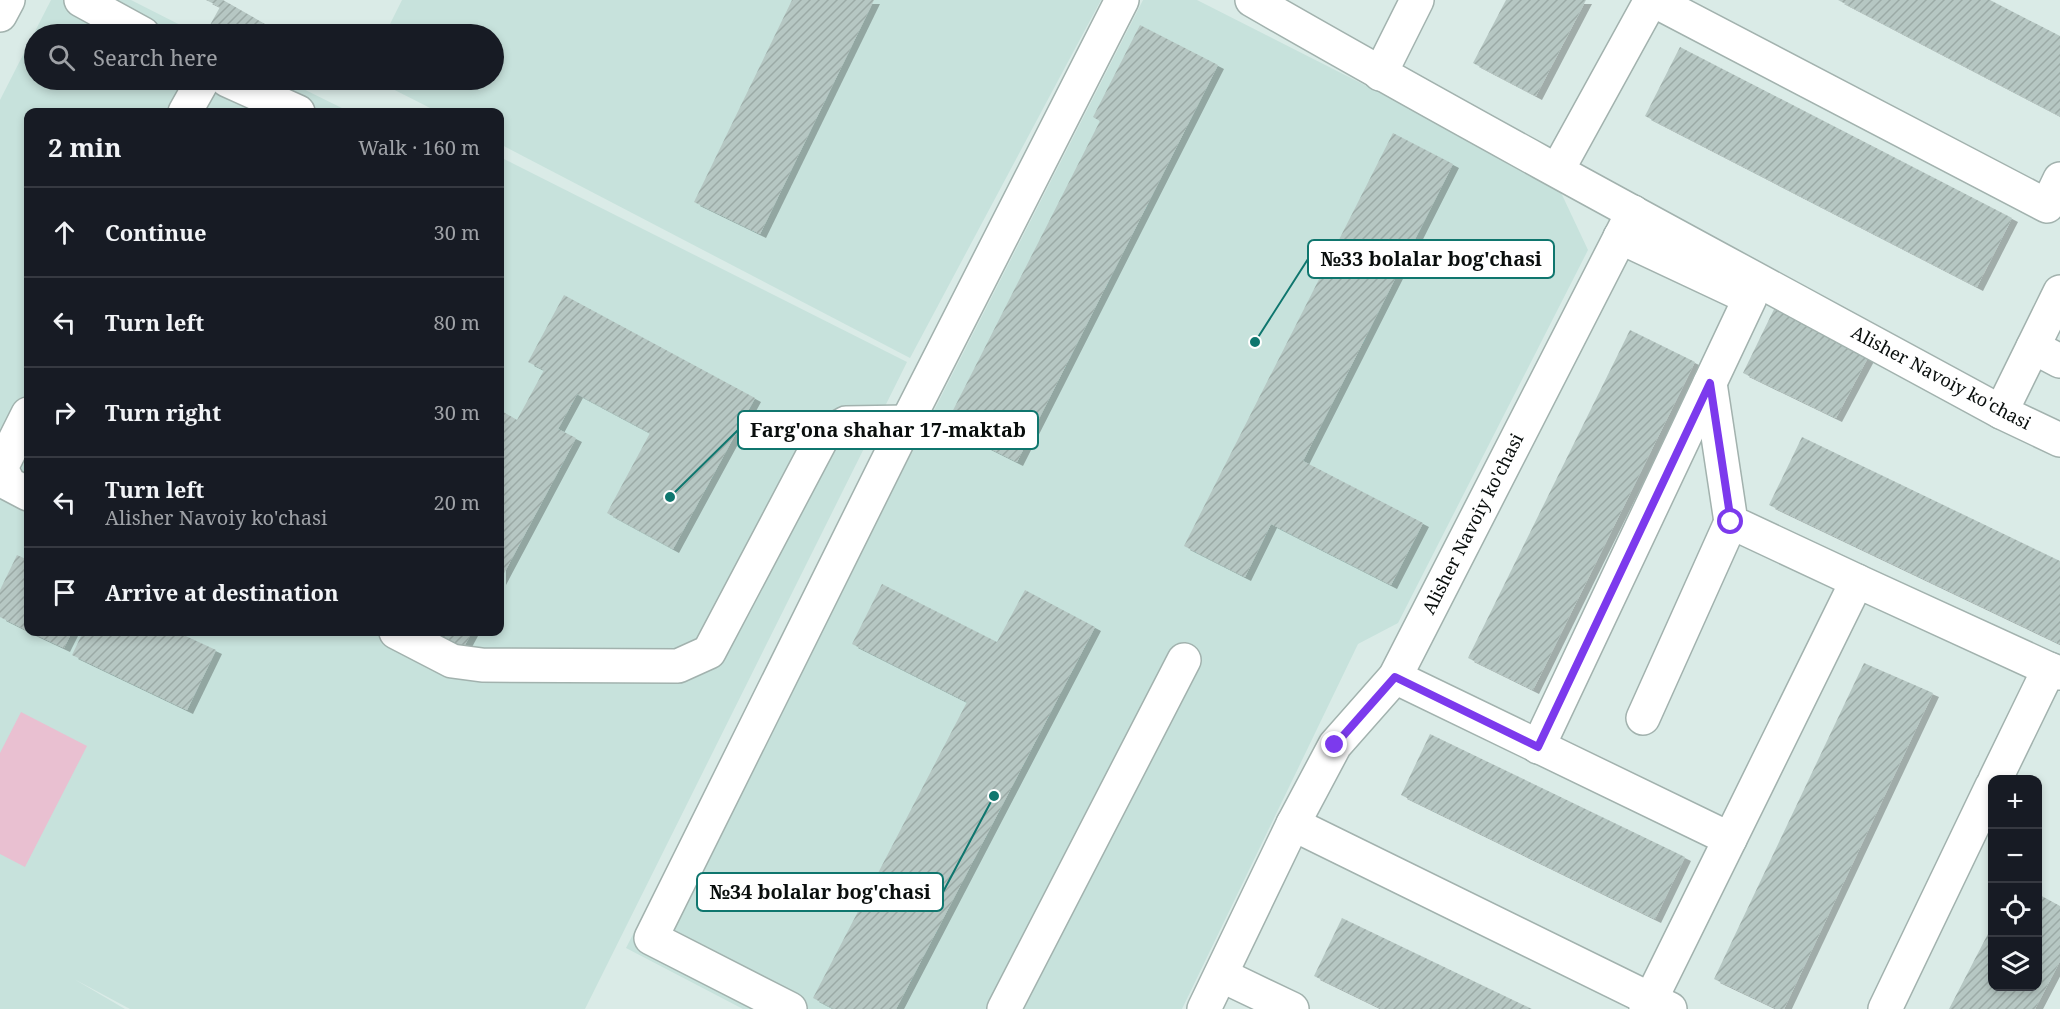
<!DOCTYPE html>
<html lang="en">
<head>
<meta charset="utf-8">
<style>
  body { margin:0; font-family:"Noto Serif",serif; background:#20242c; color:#f1f3f6 }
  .controls { position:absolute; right:18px; bottom:18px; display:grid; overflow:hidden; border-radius:12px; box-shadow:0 3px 9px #0003 }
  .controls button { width:54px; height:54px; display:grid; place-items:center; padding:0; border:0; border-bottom:2px solid #363941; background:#171b24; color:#f1f3f6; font:30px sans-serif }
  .stop { position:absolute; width:18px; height:18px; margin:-14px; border:4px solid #7c3aed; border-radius:50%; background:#fff }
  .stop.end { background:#7c3aed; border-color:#fff; box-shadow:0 2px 6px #0008 }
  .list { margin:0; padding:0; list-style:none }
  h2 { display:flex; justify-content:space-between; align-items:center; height:78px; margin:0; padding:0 24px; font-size:26px }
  h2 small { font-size:20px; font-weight:400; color:#9ea1a6 }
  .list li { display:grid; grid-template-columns:39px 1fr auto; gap:18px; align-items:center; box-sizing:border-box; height:90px; padding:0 24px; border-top:2px solid #363941 }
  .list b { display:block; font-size:22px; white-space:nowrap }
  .list p { margin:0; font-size:20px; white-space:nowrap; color:#9ea1a6 }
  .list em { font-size:20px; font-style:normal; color:#9ea1a6 }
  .icon { flex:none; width:33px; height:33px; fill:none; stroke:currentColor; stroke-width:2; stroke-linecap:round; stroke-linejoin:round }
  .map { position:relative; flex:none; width:2060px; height:1009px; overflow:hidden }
  .search { position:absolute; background:#171b24; box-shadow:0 3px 9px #0003; left:24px; top:24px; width:480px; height:66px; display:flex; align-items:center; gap:15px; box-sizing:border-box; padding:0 21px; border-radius:33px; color:#9ea1a6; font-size:22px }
  .panel { position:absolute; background:#171b24; box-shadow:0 3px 9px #0003; left:24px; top:108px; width:480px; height:528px; border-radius:12px }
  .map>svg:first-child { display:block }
  .built { fill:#c7e2dc }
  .green { fill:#e9c0d1 }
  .building { fill:url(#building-hatch); filter:url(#shadow) }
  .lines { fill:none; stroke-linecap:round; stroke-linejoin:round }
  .minor-casing { stroke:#a2b2ae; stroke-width:36 }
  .minor { stroke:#fff; stroke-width:33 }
  .route { stroke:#7c3aed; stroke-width:8 }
  .labels { text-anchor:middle; stroke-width:6; stroke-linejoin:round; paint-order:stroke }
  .street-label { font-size:18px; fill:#090e0d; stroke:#fff }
  .leader { fill:none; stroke:#0f766e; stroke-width:2 }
  .callout-dot { fill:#0f766e; stroke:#fff; stroke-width:2 }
  .callout { fill:#fff; stroke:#0f766e; stroke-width:2 }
  .callout-label { font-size:20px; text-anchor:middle; font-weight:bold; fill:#090e0d }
</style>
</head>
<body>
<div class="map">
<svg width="2060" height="1009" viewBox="0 0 2060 1009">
  <defs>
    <pattern id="building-hatch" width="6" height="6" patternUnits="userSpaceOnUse" patternTransform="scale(1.5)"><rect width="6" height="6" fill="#b6c7c3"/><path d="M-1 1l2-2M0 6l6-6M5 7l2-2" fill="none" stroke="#9baaa6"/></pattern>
    <filter id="shadow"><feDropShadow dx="6" dy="4" stdDeviation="0" flood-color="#0004"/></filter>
  </defs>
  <rect width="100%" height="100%" fill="#daebe7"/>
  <g class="built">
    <polygon points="51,0 131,0 198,34 34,34 34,80 285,80 350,112 28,112 28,632 500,632 500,157 907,362 585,1009 130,1009 74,979 125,1009 0,1009 0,100"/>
    <polygon points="402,0 1101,0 910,358 500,144 500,112 438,112 375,80 494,80 494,34 385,34"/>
    <polygon points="1143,0 1197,0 1556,182 1588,250 1398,623 1358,644 1182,1009 743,1009 626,948 895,422 922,434"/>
  </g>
  <polygon class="green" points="21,712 87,746 25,867 0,854 0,753"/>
  <g class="building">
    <polygon points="206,0 223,0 272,28 268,34 205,34 220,7"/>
    <polygon points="792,0 874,0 760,234 694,202"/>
    <polygon points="1506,0 1586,0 1536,96 1473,63"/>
    <polygon points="1838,0 1990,0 2060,36 2060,116"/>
    <polygon points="1140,25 1218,65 1017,462 945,426 1100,121 1093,117"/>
    <polygon points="1680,47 2012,218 1977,287 1645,116"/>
    <polygon points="1393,133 1453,164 1303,461 1423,523 1391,585 1271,524 1245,577 1184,546"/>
    <polygon points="564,295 755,398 673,549 607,513 650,433 577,394 558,429 576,438 500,581 500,410 517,420 544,370 528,362"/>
    <polygon points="1777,303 1872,350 1836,418 1743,373"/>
    <polygon points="1630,330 1695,362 1533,690 1468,658"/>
    <polygon points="1802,437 2060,561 2060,644 1769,505"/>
    <polygon points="17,555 28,560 28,631 0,617 0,590"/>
    <polygon points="882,584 997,642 1025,590 1095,627 896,1009 834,1009 813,998 967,702 852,644"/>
    <polygon points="30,632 72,632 64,648"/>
    <polygon points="83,632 177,632 216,650 187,710 72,655"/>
    <polygon points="414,632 472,632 459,656"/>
    <polygon points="1864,663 1933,693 1784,1009 1777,1009 1714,979"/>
    <polygon points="1430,734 1685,857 1655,919 1401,795"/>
    <polygon points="2038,894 2060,906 2060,961 2035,1009 1949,1009 1992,926 1992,986 2038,986"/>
    <polygon points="1342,918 1532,1009 1382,1009 1314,976"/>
  </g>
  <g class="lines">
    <defs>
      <g id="minor">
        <polyline points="81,0 143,34"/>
        <path d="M1252,0C1499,142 1751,276 2001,412L2060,440"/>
        <polyline points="1653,0 2047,206 2060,179"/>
        <polyline points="0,15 8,0"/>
        <polyline points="1380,74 1417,0"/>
        <polyline points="227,80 298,112"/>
        <polyline points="185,112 203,80"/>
        <polyline points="1558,169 1651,0"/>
        <polyline points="2033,347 2060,361"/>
        <polyline points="1710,383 1731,522 1857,581"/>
        <polyline points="2001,412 2060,292"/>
        <polyline points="28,414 1,468 9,484 28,494"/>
        <polyline points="396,632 452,661 482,665 678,666 709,652 823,436 846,423 907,422"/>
        <polyline points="1395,677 1730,839 1857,581 2049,669"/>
        <polyline points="1643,718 1731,522"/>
        <polyline points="1538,747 1750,298 1620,237"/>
        <polyline points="1995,780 2049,669 2060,673"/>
        <polyline points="1293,824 1670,1009"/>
        <polyline points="1221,975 1292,1009"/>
        <polyline points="790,1009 651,938 907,422 1122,0"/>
        <polyline points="1004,1009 1184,660"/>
        <polyline points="1204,1009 1293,824 1335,745 1395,677 1633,212"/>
        <polyline points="1646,1009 1730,839"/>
        <polyline points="1885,1009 1992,786"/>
      </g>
    </defs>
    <use href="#minor" class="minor-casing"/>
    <use href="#minor" class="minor"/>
  </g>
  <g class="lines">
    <polyline class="route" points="1335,745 1395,677 1538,747 1710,383 1731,522"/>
  </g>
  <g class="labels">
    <g class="street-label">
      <text transform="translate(1941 378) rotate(28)" y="6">Alisher Navoiy ko'chasi</text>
      <text transform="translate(1473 524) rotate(-63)" y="6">Alisher Navoiy ko'chasi</text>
    </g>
  </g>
  <path class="leader" d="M1255 342L1308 259M670 497L738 430M994 796L943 892"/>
  <g class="callout-dot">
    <circle cx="1255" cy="342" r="6"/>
    <circle cx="670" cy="497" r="6"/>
    <circle cx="994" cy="796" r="6"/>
  </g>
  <g class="callout">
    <rect x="1308" y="240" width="246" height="38" rx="6"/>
    <rect x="738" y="411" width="300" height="38" rx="6"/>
    <rect x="697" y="873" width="246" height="38" rx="6"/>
  </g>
  <g class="callout-label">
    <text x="1431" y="266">№33 bolalar bog'chasi</text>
    <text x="888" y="437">Farg'ona shahar 17-maktab</text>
    <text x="820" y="899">№34 bolalar bog'chasi</text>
  </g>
</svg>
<div class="controls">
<button>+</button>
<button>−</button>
<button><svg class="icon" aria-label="locate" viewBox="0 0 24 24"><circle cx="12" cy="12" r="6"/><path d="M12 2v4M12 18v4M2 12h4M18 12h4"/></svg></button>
<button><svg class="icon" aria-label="layers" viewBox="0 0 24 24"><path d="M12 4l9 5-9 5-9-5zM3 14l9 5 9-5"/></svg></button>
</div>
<div class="stop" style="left:1731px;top:522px"></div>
<div class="stop end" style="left:1335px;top:745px"></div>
<div class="search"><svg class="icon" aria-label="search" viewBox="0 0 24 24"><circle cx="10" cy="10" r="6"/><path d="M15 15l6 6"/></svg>Search here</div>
<section class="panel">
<h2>2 min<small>Walk · 160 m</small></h2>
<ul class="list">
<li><svg class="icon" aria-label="ahead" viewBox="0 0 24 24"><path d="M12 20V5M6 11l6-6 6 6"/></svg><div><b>Continue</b></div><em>30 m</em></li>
<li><svg class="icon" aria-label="left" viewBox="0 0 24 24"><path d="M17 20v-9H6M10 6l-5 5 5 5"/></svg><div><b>Turn left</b></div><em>80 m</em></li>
<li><svg class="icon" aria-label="right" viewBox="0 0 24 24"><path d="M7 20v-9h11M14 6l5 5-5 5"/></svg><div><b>Turn right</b></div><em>30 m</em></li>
<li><svg class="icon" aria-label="left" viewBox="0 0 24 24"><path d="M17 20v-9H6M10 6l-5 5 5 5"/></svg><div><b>Turn left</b><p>Alisher Navoiy ko'chasi</p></div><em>20 m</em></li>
<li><svg class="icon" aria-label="arrive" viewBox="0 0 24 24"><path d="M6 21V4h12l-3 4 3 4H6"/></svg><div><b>Arrive at destination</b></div></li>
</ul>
</section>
</div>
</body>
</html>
